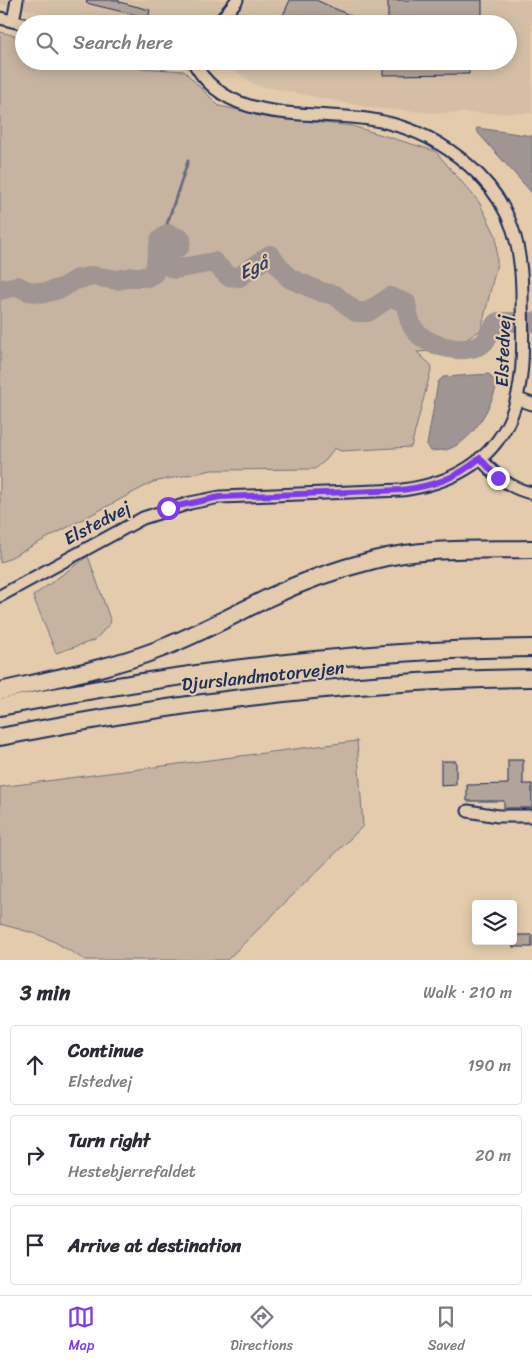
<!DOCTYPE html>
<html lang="en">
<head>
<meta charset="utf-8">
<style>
  body { margin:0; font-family:Sriracha,sans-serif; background:#f7f7f7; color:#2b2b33 }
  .controls { position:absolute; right:15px; bottom:15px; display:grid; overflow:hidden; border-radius:5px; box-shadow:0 2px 12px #0003 }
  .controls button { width:45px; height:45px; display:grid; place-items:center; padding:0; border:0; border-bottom:1px solid #e1e1e2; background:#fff; color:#2b2b33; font:25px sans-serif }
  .stop { position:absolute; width:15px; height:15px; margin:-11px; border:4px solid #7c3aed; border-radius:50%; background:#fff }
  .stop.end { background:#7c3aed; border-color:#fff; box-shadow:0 1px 5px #0008 }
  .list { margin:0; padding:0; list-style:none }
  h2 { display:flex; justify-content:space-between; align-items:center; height:65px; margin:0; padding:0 20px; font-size:21px }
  h2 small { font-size:16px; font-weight:400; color:#7c7c81 }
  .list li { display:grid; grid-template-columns:32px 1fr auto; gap:15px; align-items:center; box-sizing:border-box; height:80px; margin:0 10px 10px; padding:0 10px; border:1px solid #e1e1e2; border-radius:5px }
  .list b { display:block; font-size:19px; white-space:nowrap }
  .list p { margin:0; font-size:16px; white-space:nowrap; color:#7c7c81 }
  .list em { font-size:16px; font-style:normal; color:#7c7c81 }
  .icon { flex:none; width:28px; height:28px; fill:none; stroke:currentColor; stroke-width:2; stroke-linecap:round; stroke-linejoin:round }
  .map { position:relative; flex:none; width:532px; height:960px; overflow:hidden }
  .search { position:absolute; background:#fff; box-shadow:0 2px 12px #0003; left:15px; right:15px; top:15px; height:55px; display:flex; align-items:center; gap:12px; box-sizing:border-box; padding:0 18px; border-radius:28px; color:#7c7c81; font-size:19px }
  .sheet { height:335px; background:#fff }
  nav { display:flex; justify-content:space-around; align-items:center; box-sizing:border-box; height:70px; border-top:1px solid #e1e1e2; background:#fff; font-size:14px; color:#7c7c81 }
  nav a { display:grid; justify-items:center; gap:2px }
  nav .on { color:#7c3aed }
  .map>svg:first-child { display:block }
  .built { fill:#d4bfa6 }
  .green { fill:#c6b4a0; stroke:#70727f }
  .water { fill:#9f9592; stroke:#6a6c7d }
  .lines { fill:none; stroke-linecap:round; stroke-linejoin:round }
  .stream { stroke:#6a6c7d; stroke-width:3 }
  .river { stroke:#9f9592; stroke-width:20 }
  .building { fill:#b1a498; stroke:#1b2f5e }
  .minor-casing { stroke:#1b2f5e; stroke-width:15 }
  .highway-casing { stroke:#1b2f5e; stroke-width:20 }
  .minor { stroke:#e3cbac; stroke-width:11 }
  .highway { stroke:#e3cbac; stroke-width:16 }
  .route { stroke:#7c3aed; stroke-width:6 }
  .labels { text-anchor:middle; stroke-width:4.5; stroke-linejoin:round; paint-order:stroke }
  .street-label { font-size:18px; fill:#1b2f5e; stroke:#e3cbac }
  .water-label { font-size:19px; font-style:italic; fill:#2f3e66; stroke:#e3cbac }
</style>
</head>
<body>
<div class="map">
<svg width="532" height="960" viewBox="0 0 532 960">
  <rect width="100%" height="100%" fill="#e3cbac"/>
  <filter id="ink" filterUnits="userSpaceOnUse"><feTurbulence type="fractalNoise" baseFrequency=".02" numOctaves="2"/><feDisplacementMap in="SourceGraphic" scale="10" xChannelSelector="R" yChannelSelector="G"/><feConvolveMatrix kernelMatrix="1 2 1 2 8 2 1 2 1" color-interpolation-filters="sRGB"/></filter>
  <g filter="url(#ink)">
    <polygon class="built" points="0,0 532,0 532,113 434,113 372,108 256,85 219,61 508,61 508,24 108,24 81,21 0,4"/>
    <g class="green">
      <polygon points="0,32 24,38 24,61 107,61 126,67 184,71 219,106 277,118 352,126 435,151 479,202 496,236 497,263 481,330 450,350 417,352 432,366 411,447 341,451 334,448 327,459 315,469 212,470 153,482 0,563"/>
      <polygon points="88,556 111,622 95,640 56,653 33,596"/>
      <polygon points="357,741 363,826 227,960 158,960 158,958 155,960 85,960 55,942 37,934 0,924 0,787"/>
    </g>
    <g class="water">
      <polygon points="478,128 532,136 532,193 479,134 476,129"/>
      <path d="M489,374L497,385C490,408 475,438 451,448C446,451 437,450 431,451L427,445L438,382L443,377Z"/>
    </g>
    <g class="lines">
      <polyline class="stream" points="163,236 188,161"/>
      <path class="river" d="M0,290L17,286L28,291L44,293L62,288L75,280L93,276L117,280L131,277H147L154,273L160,240L168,234L181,239L180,246L167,254L166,259L170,267L175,269L214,262L228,276L239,277L270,255L289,278L321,292L335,295L356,312H368L390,297L406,303C408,312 408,321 414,329C427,347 464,355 482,344C490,339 490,327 498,322H532"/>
    </g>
    <g class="building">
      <polygon points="87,0 119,0 119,2 150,10 148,18 86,3"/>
      <polygon points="290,0 316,0 369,24 279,24"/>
      <rect x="388" y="0" width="94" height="24"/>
      <polygon points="383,61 469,61 469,74 383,75"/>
      <polygon points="508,760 523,760 523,784 532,784 532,808 504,808 504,801 467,801 467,785 508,784"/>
      <polygon points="441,761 456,761 456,785 441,786"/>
      <rect x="513" y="935" width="19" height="12"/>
    </g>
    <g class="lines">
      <defs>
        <g id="minor">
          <polyline points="0,18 24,24"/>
          <polyline points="13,21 17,0"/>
          <polyline points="218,24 237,0"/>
          <polyline points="518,399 532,404"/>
          <path d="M480,458C495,475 510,489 532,493"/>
          <path d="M0,596L143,518L190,503L220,497L402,490C448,484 490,464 510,419C527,379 522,335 522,292C521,245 512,209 479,175C454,150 426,133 392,124C327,105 230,133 193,61"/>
          <polyline points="468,811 498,816 532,816"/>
        </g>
        <g id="highway">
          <path d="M0,691C52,679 107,669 157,650C197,635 233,615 270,597C303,581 338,569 374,560C425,547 480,550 532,549"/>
          <path d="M0,707C175,673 353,649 532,648"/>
          <path d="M0,737C175,702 353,680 532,678"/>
        </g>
      </defs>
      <use href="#minor" class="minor-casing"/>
      <use href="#highway" class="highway-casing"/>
      <use href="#minor" class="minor"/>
      <use href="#highway" class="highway"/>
    </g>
  </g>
  <g class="lines" filter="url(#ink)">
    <path class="route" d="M168,508L220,497L402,490C432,486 456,479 480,458L498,478"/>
  </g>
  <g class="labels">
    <g class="street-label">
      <text transform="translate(503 351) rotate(-88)" y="6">Elstedvej</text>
      <text transform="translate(97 523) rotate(-28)" y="6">Elstedvej</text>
      <text transform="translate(263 676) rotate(-6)" y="6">Djurslandmotorvejen</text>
    </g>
    <g class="water-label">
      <text transform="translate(253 267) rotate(-25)" y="7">Egå</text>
    </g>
  </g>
</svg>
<div class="controls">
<button><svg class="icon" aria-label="layers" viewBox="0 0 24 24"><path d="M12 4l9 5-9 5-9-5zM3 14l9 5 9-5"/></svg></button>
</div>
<div class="stop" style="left:168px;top:508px"></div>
<div class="stop end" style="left:498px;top:478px"></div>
<div class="search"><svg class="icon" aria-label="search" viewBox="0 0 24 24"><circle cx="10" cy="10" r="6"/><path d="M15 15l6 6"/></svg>Search here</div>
</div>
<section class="sheet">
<h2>3 min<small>Walk · 210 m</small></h2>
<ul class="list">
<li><svg class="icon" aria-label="ahead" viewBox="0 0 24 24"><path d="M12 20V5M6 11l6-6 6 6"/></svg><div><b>Continue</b><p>Elstedvej</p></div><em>190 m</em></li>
<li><svg class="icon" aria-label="right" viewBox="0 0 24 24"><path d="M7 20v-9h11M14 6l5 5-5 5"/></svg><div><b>Turn right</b><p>Hestebjerrefaldet</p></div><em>20 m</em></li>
<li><svg class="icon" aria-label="arrive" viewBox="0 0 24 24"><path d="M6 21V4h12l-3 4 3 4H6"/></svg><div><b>Arrive at destination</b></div></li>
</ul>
</section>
<nav>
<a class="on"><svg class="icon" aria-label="map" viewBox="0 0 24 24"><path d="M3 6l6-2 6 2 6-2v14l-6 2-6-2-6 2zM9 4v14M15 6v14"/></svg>Map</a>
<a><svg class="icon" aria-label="directions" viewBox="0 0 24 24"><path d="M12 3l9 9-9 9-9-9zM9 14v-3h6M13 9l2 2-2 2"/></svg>Directions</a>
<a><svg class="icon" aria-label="saved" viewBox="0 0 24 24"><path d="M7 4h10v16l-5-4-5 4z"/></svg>Saved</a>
</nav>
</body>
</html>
